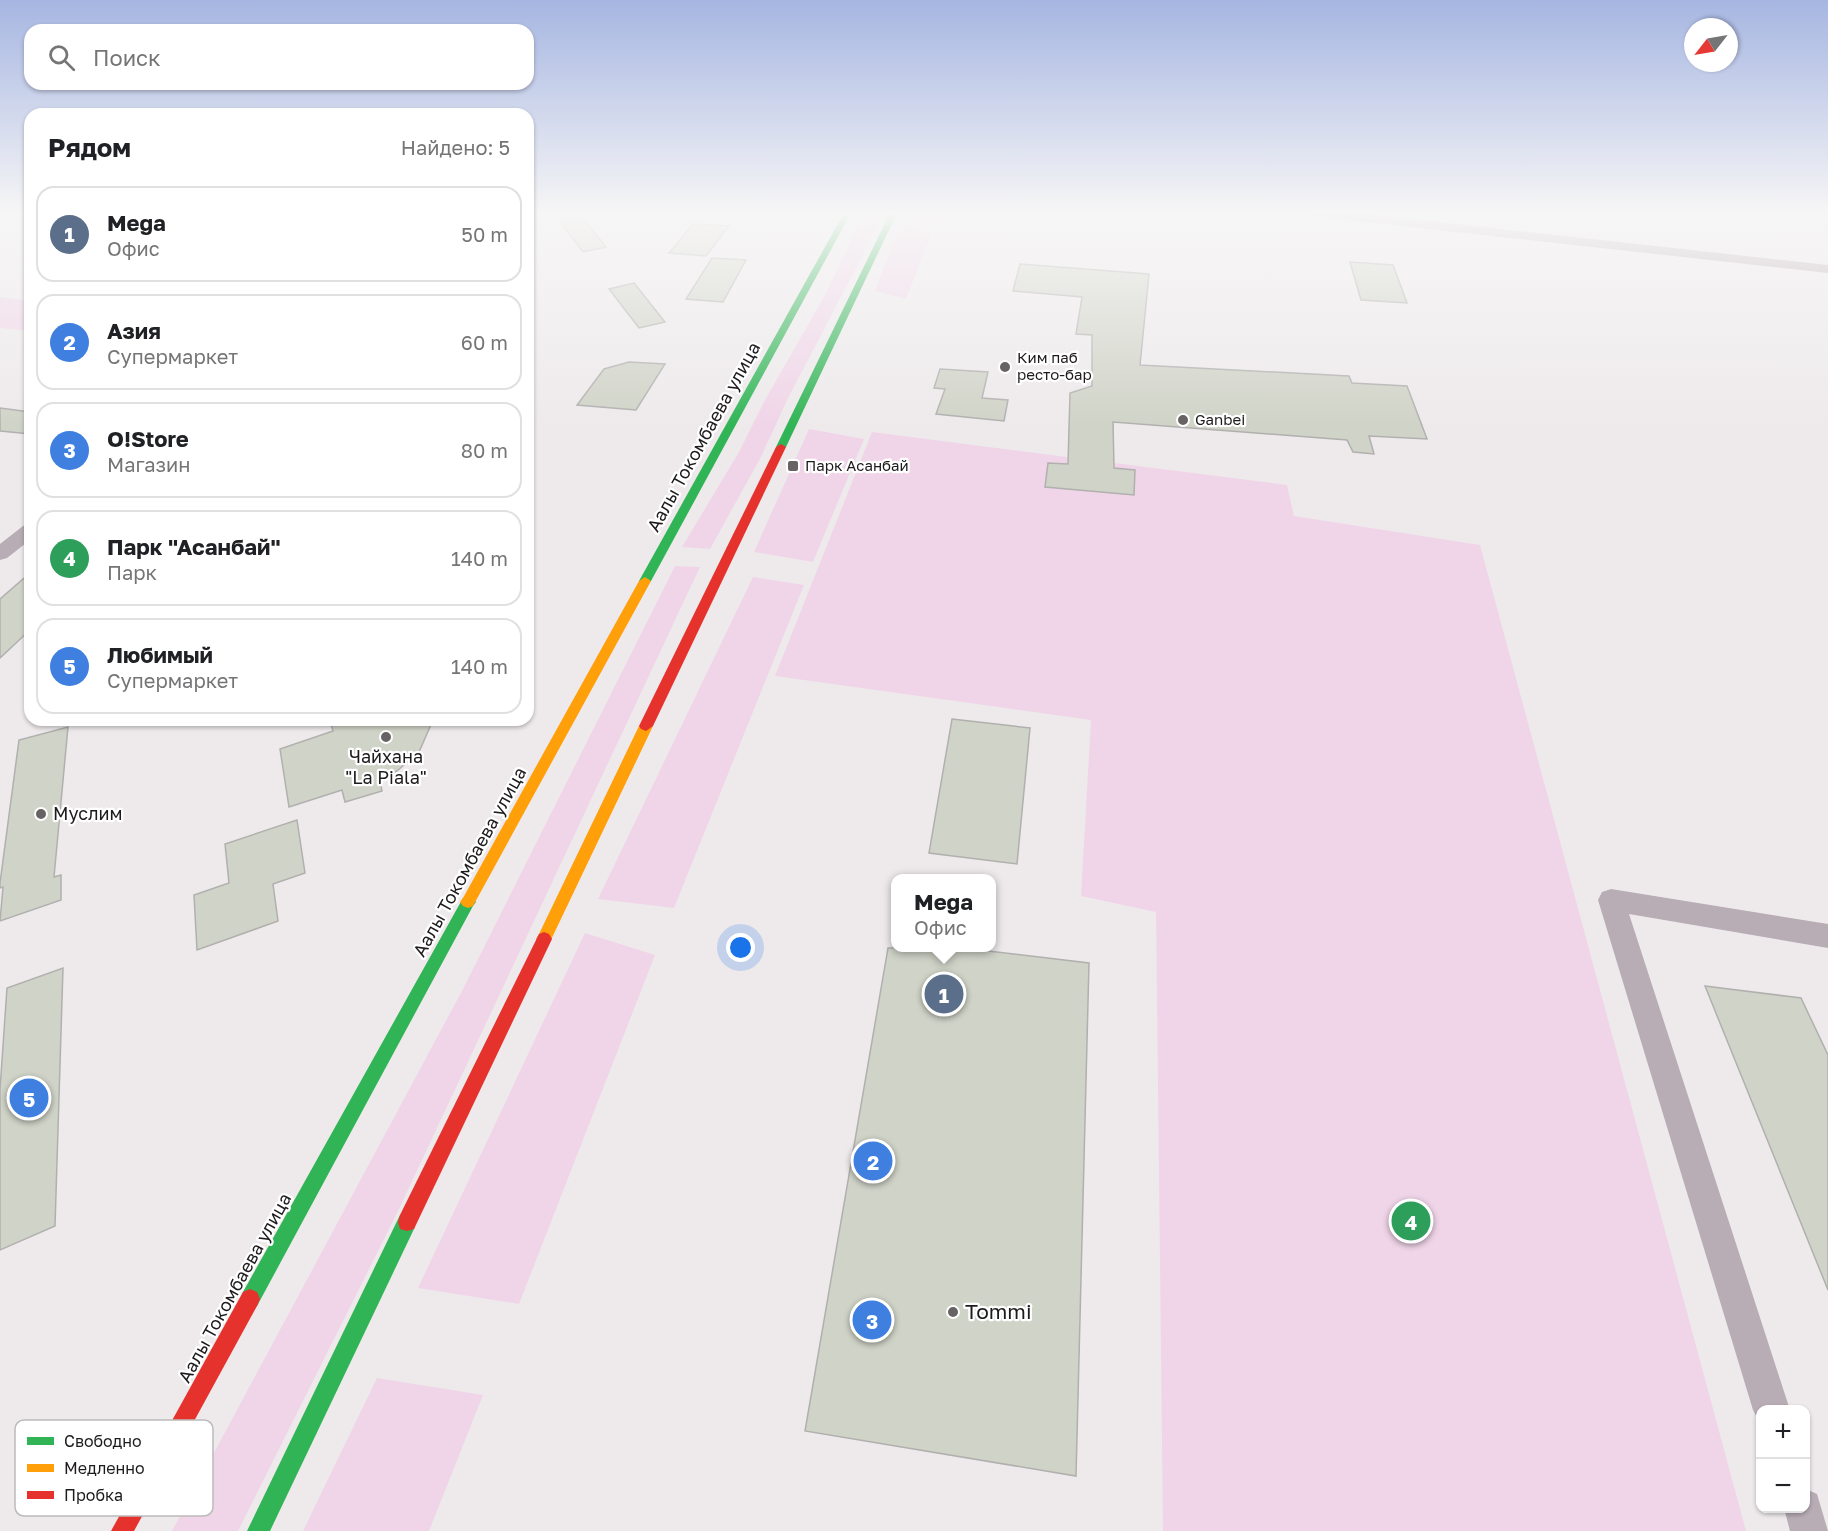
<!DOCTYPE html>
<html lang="ru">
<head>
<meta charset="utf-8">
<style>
  body { margin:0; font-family:"Golos Text",sans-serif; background:#f2f2f2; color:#202124 }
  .controls { position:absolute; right:18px; bottom:18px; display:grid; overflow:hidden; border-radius:12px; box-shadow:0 2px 4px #0004 }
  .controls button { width:54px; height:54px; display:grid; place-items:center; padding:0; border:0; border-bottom:2px solid #e0e0e0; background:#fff; color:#202124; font:30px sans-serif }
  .compass { position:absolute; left:1684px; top:18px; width:54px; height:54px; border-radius:50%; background:#fff; box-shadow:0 2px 4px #0004; rotate:239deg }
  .you { position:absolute; left:741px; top:948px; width:21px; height:21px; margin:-15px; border:4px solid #fff; border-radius:50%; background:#1a73e8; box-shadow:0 0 0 9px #1a73e833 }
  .badge { display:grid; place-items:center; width:39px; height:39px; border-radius:50%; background:#7c3aed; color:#fff; font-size:20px; font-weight:700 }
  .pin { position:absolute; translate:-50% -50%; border:3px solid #fff; box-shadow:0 2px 6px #0006 }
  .popup { position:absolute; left:891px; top:874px; width:105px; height:78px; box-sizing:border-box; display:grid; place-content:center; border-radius:12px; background:#fff; filter:drop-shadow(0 2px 4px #0005); font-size:20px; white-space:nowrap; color:#757577 }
  .popup b { font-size:22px; color:#202124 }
  .popup::after { content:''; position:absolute; left:50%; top:100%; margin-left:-12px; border:12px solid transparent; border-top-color:#fff }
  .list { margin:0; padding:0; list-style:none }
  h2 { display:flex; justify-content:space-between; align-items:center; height:78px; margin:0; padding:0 24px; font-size:26px }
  h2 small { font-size:20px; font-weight:400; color:#757577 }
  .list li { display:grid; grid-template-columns:39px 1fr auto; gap:18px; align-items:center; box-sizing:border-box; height:96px; margin:0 12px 12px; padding:0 12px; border:2px solid #e0e0e0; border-radius:18px }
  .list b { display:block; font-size:22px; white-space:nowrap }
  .list p { margin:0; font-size:20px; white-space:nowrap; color:#757577 }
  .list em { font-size:20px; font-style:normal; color:#757577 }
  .icon { flex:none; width:33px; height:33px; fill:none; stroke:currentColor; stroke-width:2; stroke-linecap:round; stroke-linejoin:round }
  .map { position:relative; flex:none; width:1828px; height:1531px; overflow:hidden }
  .search { position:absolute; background:#fff; box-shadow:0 2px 4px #0004; left:24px; top:24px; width:510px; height:66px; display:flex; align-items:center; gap:15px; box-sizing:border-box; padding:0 21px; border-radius:18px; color:#757577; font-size:22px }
  .panel { position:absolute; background:#fff; box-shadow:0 2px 4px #0004; left:24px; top:108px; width:510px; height:618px; border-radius:18px }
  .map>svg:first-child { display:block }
  .green { fill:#f0d5e8 }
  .building { fill:#d0d3c7; stroke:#b1b0af; stroke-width:1.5 }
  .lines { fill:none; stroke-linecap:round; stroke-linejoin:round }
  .street { fill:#b8acb5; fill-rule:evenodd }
  .fast { fill:#30b455; fill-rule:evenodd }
  .slow { fill:#ff9f0a; fill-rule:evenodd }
  .jam { fill:#e5322d; fill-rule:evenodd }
  .poi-dot { fill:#676365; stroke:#fff; stroke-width:2 }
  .labels { text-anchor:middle; stroke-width:4.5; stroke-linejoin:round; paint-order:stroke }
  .far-poi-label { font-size:15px; fill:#1e1b1d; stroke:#fff; text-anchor:start }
  .street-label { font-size:18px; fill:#1e1b1d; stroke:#fff }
  .poi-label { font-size:18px; fill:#1e1b1d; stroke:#fff }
  .near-poi-label { font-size:21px; fill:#1e1b1d; stroke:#fff; text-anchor:start }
  .key { fill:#fff; stroke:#bcbbbb; stroke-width:1.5 }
  .key-label { font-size:16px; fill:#1e1b1d }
</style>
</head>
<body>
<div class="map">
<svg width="1828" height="1531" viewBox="0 0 1828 1531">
  <rect width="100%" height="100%" fill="#eeeaec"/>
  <g class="green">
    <polygon points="865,211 883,211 864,253 788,398 761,457 710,549 682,547 739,452 765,400 825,295"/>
    <polygon points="910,211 944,211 938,225 906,220"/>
    <polygon points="909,230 932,232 906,299 875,291 897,232"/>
    <polygon points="0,297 30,301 30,331 0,328"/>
    <polygon points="809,429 864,439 813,562 754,552"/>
    <polygon points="872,432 1287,485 1294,516 1480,545 1746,1531 1163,1531 1156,912 1081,896 1091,720 775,676"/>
    <polygon points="675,566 700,567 399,1209 238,1531 172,1531 463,989"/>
    <polygon points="753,577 804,585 674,908 598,899"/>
    <polygon points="585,933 655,955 519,1304 418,1288"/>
    <polygon points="377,1378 483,1395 429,1531 303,1531"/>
  </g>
  <g class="building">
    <polygon points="582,217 606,247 583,252 559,221"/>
    <polygon points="693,224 729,226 706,256 669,253"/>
    <polygon points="712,258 746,260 723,302 686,299"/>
    <polygon points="1350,262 1393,265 1407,303 1361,300"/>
    <polygon points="1020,264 1149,274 1140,365 1349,376 1352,383 1407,386 1427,439 1369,436 1374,454 1353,452 1347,440 1113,422 1114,468 1135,470 1134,495 1045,487 1048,463 1068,464 1070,393 1092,386 1092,335 1076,334 1082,297 1013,291"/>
    <polygon points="634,283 665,322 639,328 609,289"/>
    <polygon points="629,362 665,364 636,410 577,405 604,369"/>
    <polygon points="940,369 988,372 982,398 1008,400 1004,421 936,414 945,389 934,388"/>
    <polygon points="0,408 30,412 30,434 0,431"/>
    <polygon points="30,573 30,630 0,658 0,599"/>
    <polygon points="952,719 1030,728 1017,864 929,853"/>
    <polygon points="330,720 433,720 419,752 397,771 380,781 382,791 345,802 342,790 289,807 280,749 333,731"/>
    <polygon points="68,727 54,877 61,875 61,900 0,921 3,887 0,888 0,883 19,740"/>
    <polygon points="297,820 305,873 273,884 278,921 197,950 194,895 229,883 225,844"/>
    <polygon points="888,948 963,948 1089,963 1076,1476 805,1431"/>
    <polygon points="63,968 55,1226 0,1250 0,1089 7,988"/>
    <polygon points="1705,986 1801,998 1828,1055 1828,1290"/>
  </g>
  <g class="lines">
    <g class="street">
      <polygon points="1296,211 1339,211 1828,265 1828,273 1302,215"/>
      <polygon points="30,524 30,540 7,558 0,560 0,544 23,526"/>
      <polygon points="1611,889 1828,924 1828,948 1629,914 1790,1410 1760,1410 1760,1424 1753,1410 1598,900 1602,892"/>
      <polygon points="1806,1489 1817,1494 1828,1531 1790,1531 1784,1508 1806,1508"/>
    </g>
    <g class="fast">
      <polygon points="845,211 852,211 651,581 645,585 641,584 639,581"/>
      <polygon points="891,211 898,211 786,447 778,449 776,447"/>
      <polygon points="468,896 473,898 476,902 473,906 257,1306 250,1309 243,1306 240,1299 243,1292 463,898"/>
      <polygon points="407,1213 414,1215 416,1222 414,1229 270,1531 247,1531 400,1215"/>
    </g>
    <g class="slow">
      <polygon points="645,577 651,581 473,906 468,908 463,906 460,902 463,898 639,581"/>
      <polygon points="646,721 653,726 549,944 544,946 539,944 536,939 539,934 639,726"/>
    </g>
    <g class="jam">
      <polygon points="781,444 786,447 653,726 646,731 641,729 639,726 776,447"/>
      <polygon points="544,932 549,934 552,939 414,1229 407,1231 400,1229 398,1222 400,1215 539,934"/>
      <polygon points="250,1289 257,1292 260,1299 257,1306 134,1531 111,1531 243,1292"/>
    </g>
  </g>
  <linearGradient id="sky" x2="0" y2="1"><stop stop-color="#a6b6e2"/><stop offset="0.5" stop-color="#f7f6f6"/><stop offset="1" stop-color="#f7f6f6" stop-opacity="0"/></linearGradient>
  <rect width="1828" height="426" fill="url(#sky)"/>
  <g class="poi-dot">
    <circle cx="1005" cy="367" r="6"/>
    <circle cx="1183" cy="420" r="6"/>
    <rect x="787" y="460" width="12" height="12" rx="3"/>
    <circle cx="386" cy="737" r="6"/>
    <circle cx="41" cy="814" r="6"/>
    <circle cx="953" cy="1312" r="6"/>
  </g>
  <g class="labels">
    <g class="far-poi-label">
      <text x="1017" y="363">Ким паб<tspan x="1017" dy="17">ресто-бар</tspan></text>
      <text x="1195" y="425">Ganbei</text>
      <text x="805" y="471">Парк Асанбай</text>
    </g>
    <g class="street-label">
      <text transform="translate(704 437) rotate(-61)" y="6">Аалы Токомбаева улица</text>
      <text transform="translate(470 862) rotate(-61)" y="6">Аалы Токомбаева улица</text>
      <text transform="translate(235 1288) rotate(-61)" y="6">Аалы Токомбаева улица</text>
    </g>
    <g class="poi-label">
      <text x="386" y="763">Чайхана<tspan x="386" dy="21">"La Piala"</tspan></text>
      <text x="53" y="820" text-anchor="start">Муслим</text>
    </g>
    <g class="near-poi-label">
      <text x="965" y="1319">Tommi</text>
    </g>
  </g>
  <rect x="15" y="1420" width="198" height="96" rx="9" class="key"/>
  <rect x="27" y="1437" width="27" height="8" fill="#30b455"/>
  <rect x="27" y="1464" width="27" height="8" fill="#ff9f0a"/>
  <rect x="27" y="1491" width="27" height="8" fill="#e5322d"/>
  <g class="key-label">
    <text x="64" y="1447">Свободно</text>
    <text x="64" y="1474">Медленно</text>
    <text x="64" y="1501">Пробка</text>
  </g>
</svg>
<div class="controls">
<button>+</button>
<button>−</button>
</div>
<svg class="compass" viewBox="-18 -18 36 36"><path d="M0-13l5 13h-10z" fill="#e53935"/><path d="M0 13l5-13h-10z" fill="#757577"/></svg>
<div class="you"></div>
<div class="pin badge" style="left:944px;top:994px;background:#5c6f8a">1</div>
<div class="popup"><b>Mega</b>Офис</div>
<div class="pin badge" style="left:873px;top:1161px;background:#3f7fe0">2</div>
<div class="pin badge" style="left:872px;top:1320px;background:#3f7fe0">3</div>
<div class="pin badge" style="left:1411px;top:1221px;background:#2e9e5b">4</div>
<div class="pin badge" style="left:29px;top:1098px;background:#3f7fe0">5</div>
<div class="search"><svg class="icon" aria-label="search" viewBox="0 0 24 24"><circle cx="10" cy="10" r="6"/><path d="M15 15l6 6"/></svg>Поиск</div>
<section class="panel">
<h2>Рядом<small>Найдено: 5</small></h2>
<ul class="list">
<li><span class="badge" style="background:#5c6f8a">1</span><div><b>Mega</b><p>Офис</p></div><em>50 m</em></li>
<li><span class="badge" style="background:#3f7fe0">2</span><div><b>Азия</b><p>Супермаркет</p></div><em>60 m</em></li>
<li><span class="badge" style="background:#3f7fe0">3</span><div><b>O!Store</b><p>Магазин</p></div><em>80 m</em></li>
<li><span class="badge" style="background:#2e9e5b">4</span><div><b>Парк &quot;Асанбай&quot;</b><p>Парк</p></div><em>140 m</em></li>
<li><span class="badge" style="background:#3f7fe0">5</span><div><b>Любимый</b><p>Супермаркет</p></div><em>140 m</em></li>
</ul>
</section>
</div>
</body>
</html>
